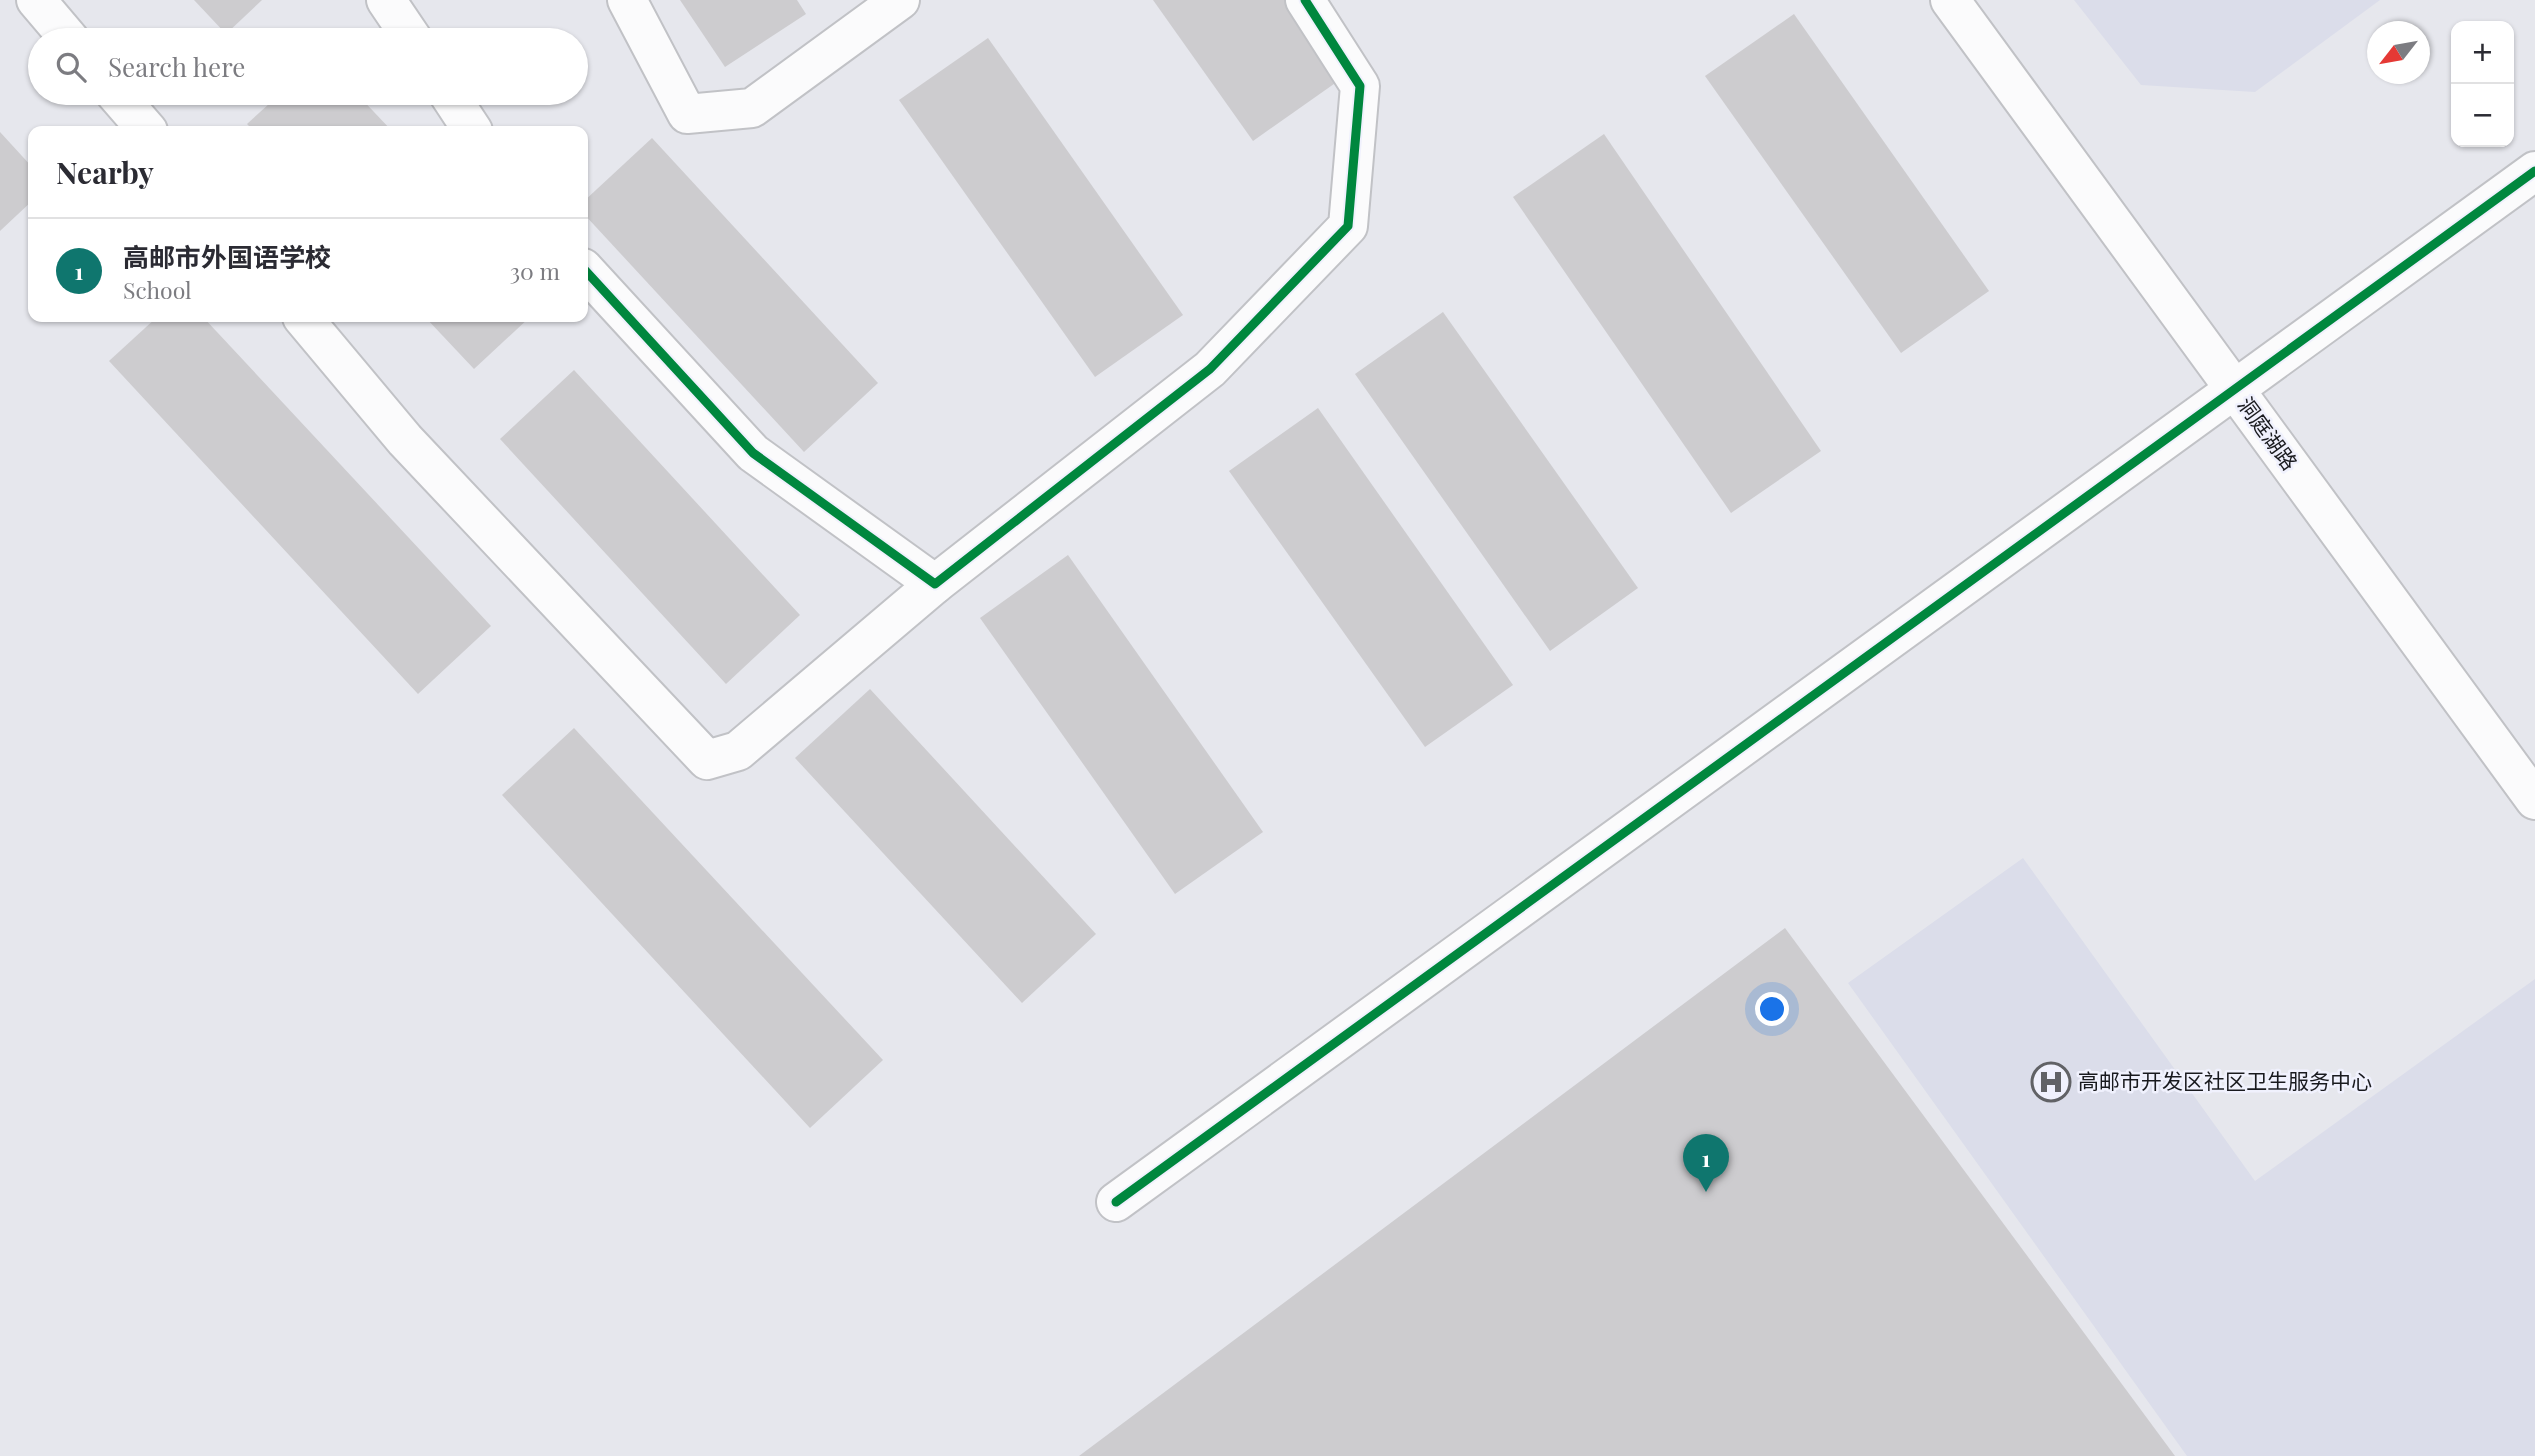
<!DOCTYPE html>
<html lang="en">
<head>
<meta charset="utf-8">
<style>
  body { margin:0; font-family:"Playfair Display","Noto Sans SC",serif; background:#f7f7f7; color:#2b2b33 }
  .controls { position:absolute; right:21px; top:21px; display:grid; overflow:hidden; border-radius:14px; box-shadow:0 2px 5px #0004 }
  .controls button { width:63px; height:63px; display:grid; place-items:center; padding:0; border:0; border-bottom:2px solid #e1e1e2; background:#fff; color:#2b2b33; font:35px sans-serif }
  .compass { position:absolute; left:2367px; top:21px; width:63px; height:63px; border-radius:50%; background:#fff; box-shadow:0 2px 5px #0004; rotate:239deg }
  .you { position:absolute; left:1773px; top:1010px; width:24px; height:24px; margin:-18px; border:5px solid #fff; border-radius:50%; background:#1a73e8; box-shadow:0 0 0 10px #1a73e833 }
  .badge { display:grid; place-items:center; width:46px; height:46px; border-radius:50%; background:#0f766e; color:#fff; font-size:23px; font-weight:700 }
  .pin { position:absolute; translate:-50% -58px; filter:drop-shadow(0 2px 4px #0008) }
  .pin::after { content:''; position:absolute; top:37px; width:24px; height:21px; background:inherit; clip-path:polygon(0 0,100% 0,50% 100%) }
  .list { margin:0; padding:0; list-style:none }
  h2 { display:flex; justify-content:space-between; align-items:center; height:91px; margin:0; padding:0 28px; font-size:30px }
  h2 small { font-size:23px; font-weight:400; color:#7c7c81 }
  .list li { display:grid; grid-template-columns:46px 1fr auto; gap:21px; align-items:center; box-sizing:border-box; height:105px; padding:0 28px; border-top:2px solid #e1e1e2 }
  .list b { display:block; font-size:26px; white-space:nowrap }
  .list p { margin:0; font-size:23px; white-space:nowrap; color:#7c7c81 }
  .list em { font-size:23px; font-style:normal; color:#7c7c81 }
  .icon { flex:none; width:38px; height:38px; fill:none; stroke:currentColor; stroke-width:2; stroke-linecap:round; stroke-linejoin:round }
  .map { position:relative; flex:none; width:2535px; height:1456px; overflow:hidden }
  .search { position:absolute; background:#fff; box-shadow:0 2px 5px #0004; left:28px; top:28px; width:560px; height:77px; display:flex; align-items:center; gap:18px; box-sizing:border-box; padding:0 24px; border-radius:38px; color:#7c7c81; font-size:26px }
  .panel { position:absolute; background:#fff; box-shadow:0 2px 5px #0004; left:28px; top:126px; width:560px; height:196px; border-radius:14px }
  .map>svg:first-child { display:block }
  .built { fill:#dbddea }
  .building { fill:#cdcccf }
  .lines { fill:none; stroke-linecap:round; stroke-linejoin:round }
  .minor-casing { stroke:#c1c2c6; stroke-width:42 }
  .tertiary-casing { stroke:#c1c2c6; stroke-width:42 }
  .minor { stroke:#fbfbfc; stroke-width:38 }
  .tertiary { stroke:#fbfbfc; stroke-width:38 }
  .cycleway-casing { stroke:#f0f1fd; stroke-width:13 }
  .cycleway { stroke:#00873e; stroke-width:9 }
  .labels { text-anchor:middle; stroke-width:5; stroke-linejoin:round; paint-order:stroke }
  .street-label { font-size:21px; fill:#191a1e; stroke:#f0f1fd }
  .poi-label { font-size:21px; fill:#191a1e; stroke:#f0f1fd; text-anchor:start }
</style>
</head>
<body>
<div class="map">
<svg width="2535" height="1456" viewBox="0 0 2535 1456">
  <rect width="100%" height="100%" fill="#e6e7ed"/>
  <g class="built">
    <polygon points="2074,0 2380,0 2255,92 2141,85"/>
    <polygon points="2023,858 2255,1181 2535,979 2535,1456 2187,1456 1848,983"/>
  </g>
  <g class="building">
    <polygon points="194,0 262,0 226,34"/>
    <polygon points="680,0 797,0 806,14 725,67"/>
    <polygon points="1153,0 1285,0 1341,79 1253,141"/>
    <polygon points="1794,14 1989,291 1901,353 1705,76"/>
    <polygon points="988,38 1183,315 1095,377 899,100"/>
    <polygon points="281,93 356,93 392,131 254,131 247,124"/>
    <polygon points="0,132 33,168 33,200 0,231"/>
    <polygon points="1604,134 1821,451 1731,513 1513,197"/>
    <polygon points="652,138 878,383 804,452 583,213 583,202"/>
    <polygon points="1443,312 1638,588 1550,651 1355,374"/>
    <polygon points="157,317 203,317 491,626 418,694 109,361"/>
    <polygon points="425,317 530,317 474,369"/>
    <polygon points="574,370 800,615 726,684 500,439"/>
    <polygon points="1318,408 1513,685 1425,747 1229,471"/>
    <polygon points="1068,555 1263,832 1175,894 980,618"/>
    <polygon points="870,689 1096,934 1022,1003 795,758"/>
    <polygon points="574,728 883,1060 810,1128 502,795"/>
    <polygon points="1785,928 2175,1456 1079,1456"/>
  </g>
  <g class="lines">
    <defs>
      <g id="minor">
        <polyline points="36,0 70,40"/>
        <polyline points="386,0 413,40"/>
        <polyline points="627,0 687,114 752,108 900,0"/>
        <polyline points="115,93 148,131"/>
        <polyline points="448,93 473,131"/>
        <polyline points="583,268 753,453 935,584 1210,369 1348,226 1360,86 1305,0"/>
        <polyline points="302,317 405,440 707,760 738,751 935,584"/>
      </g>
      <g id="tertiary">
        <polyline points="1950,0 2535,800"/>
        <polyline points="1116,1202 2535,171"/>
      </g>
    </defs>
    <use href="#minor" class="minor-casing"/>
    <use href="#tertiary" class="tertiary-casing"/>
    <use href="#minor" class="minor"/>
    <use href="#tertiary" class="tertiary"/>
    <defs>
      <g id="cycleway">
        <polyline points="583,268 753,453 935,584 1210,369 1348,226 1360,86 1305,0"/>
        <polyline points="1116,1202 2535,171"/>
      </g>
    </defs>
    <use href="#cycleway" class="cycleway-casing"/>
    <use href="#cycleway" class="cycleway"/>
  </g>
  <defs>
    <symbol id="hospital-ring" viewBox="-11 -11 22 22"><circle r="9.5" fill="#f0f1fd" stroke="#616266" stroke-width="1.5"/><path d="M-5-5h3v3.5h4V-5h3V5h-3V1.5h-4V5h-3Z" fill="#616266"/></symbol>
  </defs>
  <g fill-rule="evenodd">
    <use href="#hospital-ring" x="2029" y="1060" width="44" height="44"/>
  </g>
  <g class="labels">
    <g class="street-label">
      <text transform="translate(2267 434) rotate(54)" y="7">洞庭湖路</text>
    </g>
    <g class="poi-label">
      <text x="2078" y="1089">高邮市开发区社区卫生服务中心</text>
    </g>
  </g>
</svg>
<div class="controls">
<button>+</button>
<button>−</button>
</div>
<svg class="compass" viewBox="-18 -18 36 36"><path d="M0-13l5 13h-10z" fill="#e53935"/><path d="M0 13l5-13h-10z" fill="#7c7c81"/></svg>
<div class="you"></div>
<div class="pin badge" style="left:1706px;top:1192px">1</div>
<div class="search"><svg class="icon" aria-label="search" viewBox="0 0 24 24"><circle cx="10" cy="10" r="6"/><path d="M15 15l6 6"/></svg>Search here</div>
<section class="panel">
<h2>Nearby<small></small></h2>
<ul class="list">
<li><span class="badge">1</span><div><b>高邮市外国语学校</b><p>School</p></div><em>30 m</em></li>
</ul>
</section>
</div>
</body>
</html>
